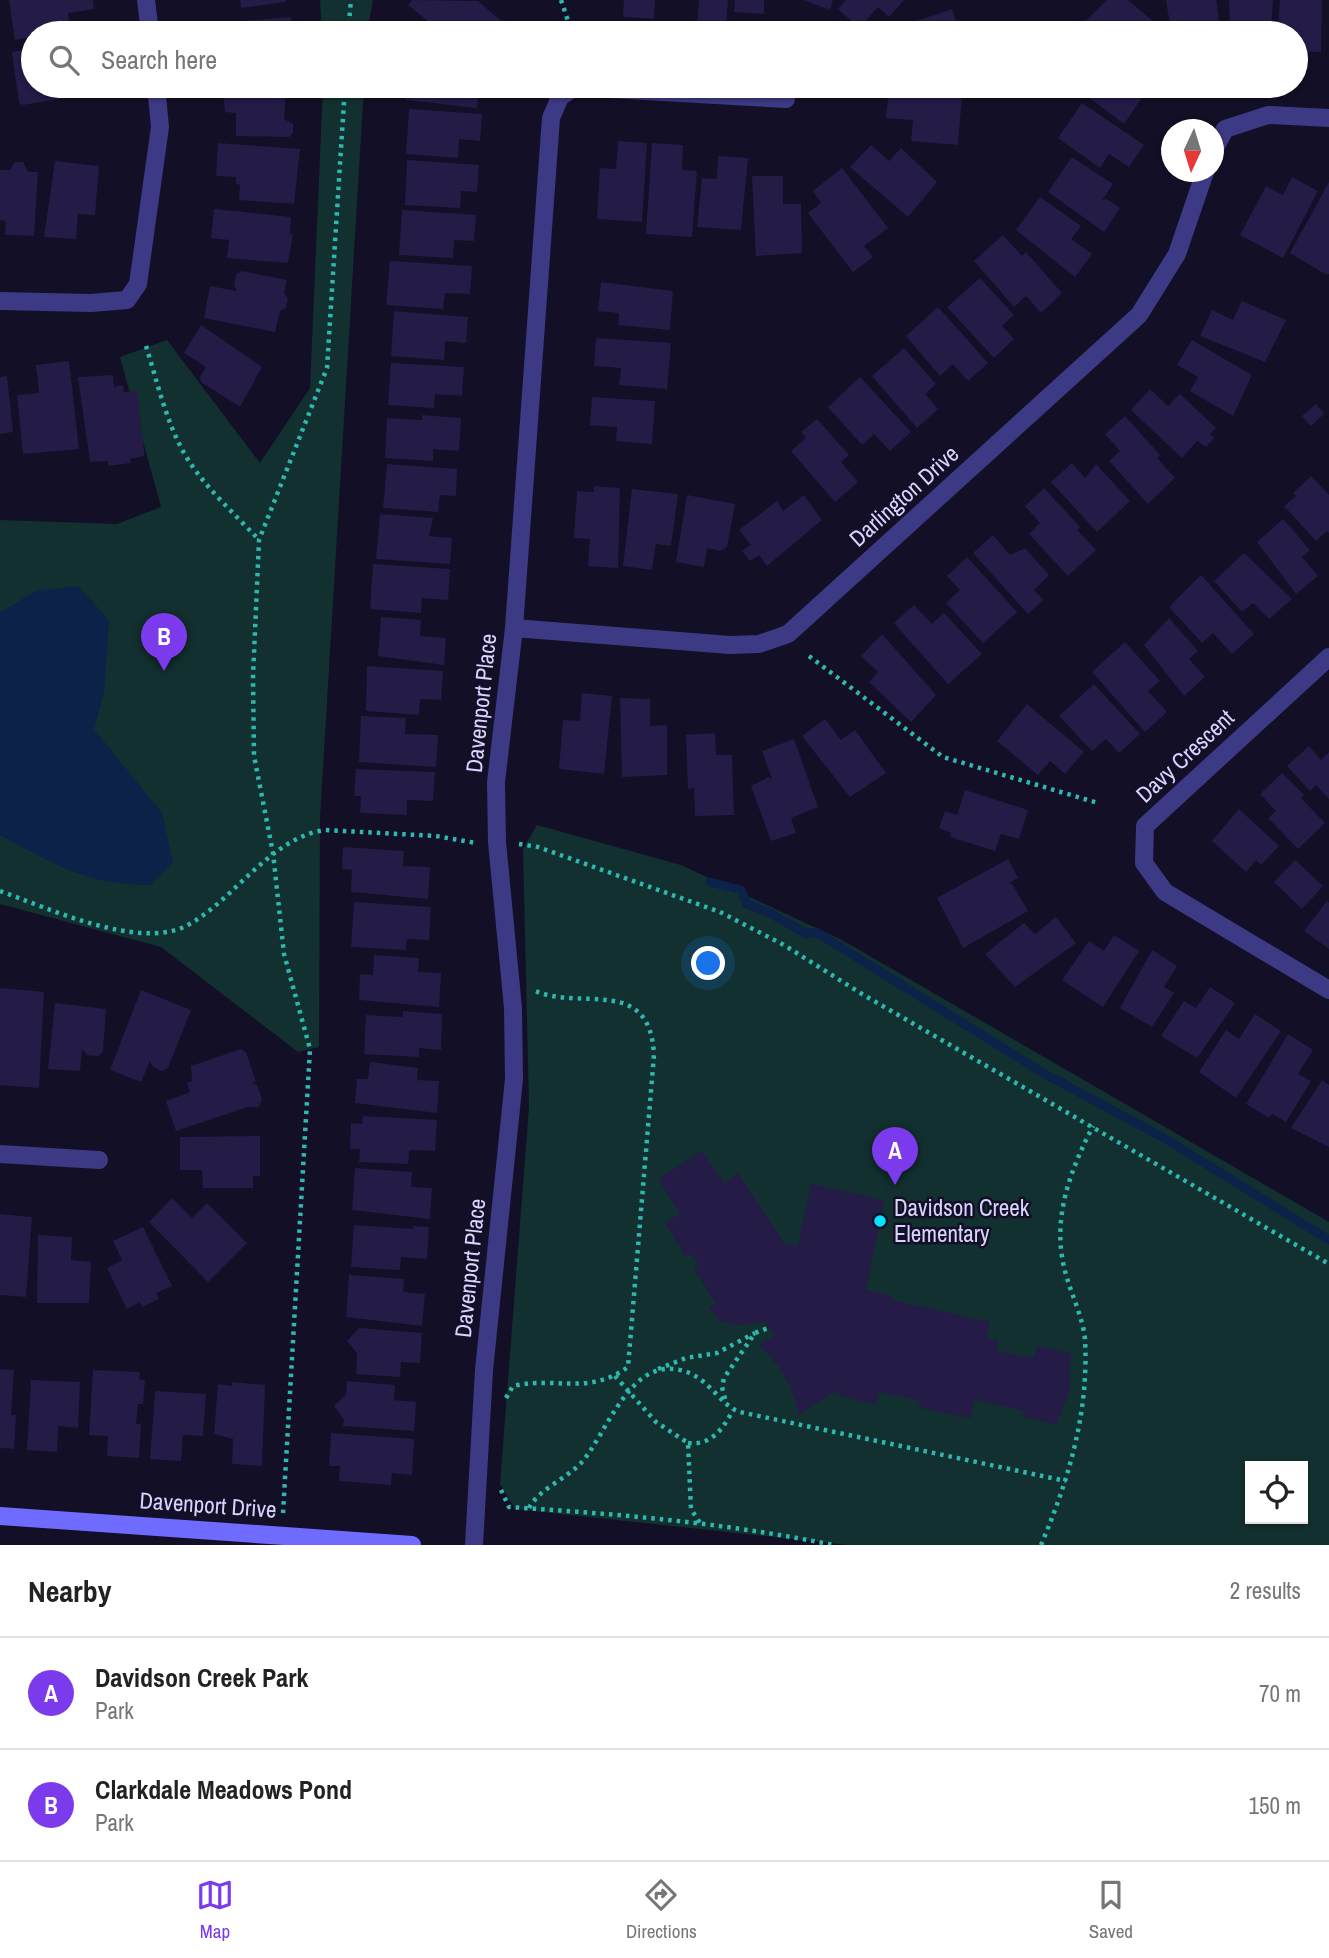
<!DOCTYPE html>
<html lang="en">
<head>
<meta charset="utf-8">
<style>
  body { margin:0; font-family:"Archivo Narrow",sans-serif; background:#f6f6f6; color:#222 }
  .controls { position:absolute; right:21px; bottom:21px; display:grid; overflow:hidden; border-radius:0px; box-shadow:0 2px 5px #0004 }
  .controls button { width:63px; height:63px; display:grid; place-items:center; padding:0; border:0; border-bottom:2px solid #e0e0e0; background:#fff; color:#222; font:35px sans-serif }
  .compass { position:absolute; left:1161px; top:119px; width:63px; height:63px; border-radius:50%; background:#fff; box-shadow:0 2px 5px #0004; rotate:184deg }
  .you { position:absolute; left:709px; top:964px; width:24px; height:24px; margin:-18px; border:5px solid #fff; border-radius:50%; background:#1a73e8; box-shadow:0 0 0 10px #1a73e833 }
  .badge { display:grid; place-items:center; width:46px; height:46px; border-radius:50%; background:#7c3aed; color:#fff; font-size:23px; font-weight:700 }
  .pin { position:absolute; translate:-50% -58px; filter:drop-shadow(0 2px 4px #0008) }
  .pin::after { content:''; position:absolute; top:37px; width:24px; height:21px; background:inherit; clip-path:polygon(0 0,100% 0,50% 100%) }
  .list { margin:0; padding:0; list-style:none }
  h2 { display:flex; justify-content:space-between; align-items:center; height:91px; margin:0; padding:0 28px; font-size:30px }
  h2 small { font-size:23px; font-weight:400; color:#767676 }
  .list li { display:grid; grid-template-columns:46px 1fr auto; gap:21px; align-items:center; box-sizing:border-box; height:112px; padding:0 28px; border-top:2px solid #e0e0e0 }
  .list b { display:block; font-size:26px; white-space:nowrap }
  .list p { margin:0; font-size:23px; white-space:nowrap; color:#767676 }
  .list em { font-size:23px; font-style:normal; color:#767676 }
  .icon { flex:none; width:38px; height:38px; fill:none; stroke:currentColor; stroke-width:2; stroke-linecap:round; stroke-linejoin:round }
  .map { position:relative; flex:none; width:1329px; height:1545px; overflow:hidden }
  .search { position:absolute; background:#fff; box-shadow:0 2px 5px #0004; left:21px; right:21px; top:21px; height:77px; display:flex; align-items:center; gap:18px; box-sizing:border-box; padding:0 24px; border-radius:38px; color:#767676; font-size:26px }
  .sheet { height:315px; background:#fff }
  nav { display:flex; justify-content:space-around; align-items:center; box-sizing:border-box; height:98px; border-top:2px solid #e0e0e0; background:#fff; font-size:19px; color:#767676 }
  nav a { display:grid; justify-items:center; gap:4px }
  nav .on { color:#7c3aed }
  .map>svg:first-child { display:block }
  .green { fill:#12302f; fill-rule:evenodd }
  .water { fill:#0c2248 }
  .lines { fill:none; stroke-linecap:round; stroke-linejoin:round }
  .stream { stroke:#0c2248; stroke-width:9 }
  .building { fill:#241b47 }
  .path { stroke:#2fb8b0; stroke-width:4.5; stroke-dasharray:3.5 5; stroke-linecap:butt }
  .street { stroke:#3d3a85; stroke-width:18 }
  .secondary { stroke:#6f6bff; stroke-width:18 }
  .poi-dot { fill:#00e5ff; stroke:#130f26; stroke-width:2.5 }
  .labels { text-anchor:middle; stroke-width:5; stroke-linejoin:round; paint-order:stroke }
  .street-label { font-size:23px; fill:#d9d4ff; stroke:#130f26 }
  .poi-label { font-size:23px; fill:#d9d4ff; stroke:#130f26; text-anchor:start }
</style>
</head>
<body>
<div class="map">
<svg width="1329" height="1545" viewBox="0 0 1329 1545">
  <rect width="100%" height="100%" fill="#130f26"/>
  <g class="green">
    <polygon points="320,0 373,0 367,33 322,33"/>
    <polygon points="323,86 364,86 320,818 319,1047 298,1052 161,947 0,904 0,520 117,524 161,507 120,357 167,340 260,463 310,388"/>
    <path d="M537,825L681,865L842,940L1329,1222V1545H848L515,1509L500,1484L529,1107L523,849ZM1250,1466H1303V1519H1250Z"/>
  </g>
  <path class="water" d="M78,586L109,620L104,692L94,729L162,813L173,863L150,885C88,885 53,864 0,835V613L35,591Z"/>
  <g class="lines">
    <polyline class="stream" points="710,882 741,890 747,904 768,912 807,934 816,932 1045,1074 1164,1138 1329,1240"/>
  </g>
  <g class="building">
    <polygon points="9,0 93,0 94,9 68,13 71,32 33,33 33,37 15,40"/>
    <polygon points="240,0 286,0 286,2 241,8"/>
    <polygon points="412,0 478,1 501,21 491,33 466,33 462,30 460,33 443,33 408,5"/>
    <polygon points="624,0 655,0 654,19 623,17"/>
    <polygon points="699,0 728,0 726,27 697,25"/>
    <polygon points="735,0 764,0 764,14 734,12"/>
    <polygon points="803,0 833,0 830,10"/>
    <polygon points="846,0 904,0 889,17 878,7 859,28 838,9"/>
    <polygon points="1107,0 1128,0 1154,22 1144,33 1096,33 1084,23"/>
    <polygon points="1166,0 1216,0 1220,28 1189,33 1185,33 1184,29 1171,31"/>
    <polygon points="1229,0 1273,0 1271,33 1244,32 1244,28 1230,27"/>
    <polygon points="1280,0 1322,0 1321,52 1296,51 1293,27 1278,25"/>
    <polygon points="952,9 960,33 894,33 900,31 898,27"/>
    <polygon points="291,17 292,33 220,33 219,23"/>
    <polygon points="33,49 33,86 80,86 76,96 23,105 19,103 12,52"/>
    <polygon points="222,86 286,86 284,119 293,124 293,133 289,137 236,136 236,113 225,112"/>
    <polygon points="408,86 479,86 477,108 406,100"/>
    <polygon points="1074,86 1128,86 1126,88 1141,99 1124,124"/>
    <polygon points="889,89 962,95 958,145 911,141 913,120 886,118"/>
    <polygon points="1082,103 1144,145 1129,167 1109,154 1100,168 1058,138"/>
    <polygon points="409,109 482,114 480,141 459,139 458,158 406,154"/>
    <polygon points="618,141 647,143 642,222 597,219 600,168 616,169"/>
    <polygon points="218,143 300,149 294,204 239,200 240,185 236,184 236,177 216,176"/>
    <polygon points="652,143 683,145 682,170 697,171 692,237 646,234"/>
    <polygon points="871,145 889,161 901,148 937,182 908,217 850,167"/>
    <polygon points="718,156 748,158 741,230 697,227 702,178 717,179"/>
    <polygon points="1072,157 1113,184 1102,200 1107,199 1120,208 1104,232 1048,192"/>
    <polygon points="407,160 479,165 477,192 461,191 460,208 405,205"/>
    <polygon points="55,161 99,166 95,215 78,214 76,239 44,237"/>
    <polygon points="15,162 23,162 28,172 38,172 34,236 5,235 6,221 0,220 0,170 10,170"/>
    <polygon points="842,168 888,228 864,246 873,257 853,272 808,213 821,203 813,191"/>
    <polygon points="752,176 783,176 783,204 801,204 802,253 756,256"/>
    <polygon points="1292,177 1318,191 1283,258 1240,235 1266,186 1283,195"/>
    <polygon points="1329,182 1329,274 1325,274 1290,253"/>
    <polygon points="1040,197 1081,226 1071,239 1092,254 1075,277 1016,230"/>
    <polygon points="214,209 291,217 290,234 293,234 288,263 227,258 229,240 211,238"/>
    <polygon points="402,210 476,215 474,241 454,240 453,258 399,255"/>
    <polygon points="1003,235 1022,256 1026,252 1062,293 1041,313 1026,296 1014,307 974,261"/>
    <polygon points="390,261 472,266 470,294 445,293 443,309 386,305"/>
    <polygon points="242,271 287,280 284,293 288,298 286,308 280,311 275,332 204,318 210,286 237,291 234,285 236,274"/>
    <polygon points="980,278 1014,315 1002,326 1014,339 994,358 947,307"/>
    <polygon points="601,282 673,291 670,330 618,325 619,313 598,311"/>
    <polygon points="1242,301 1286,320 1265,362 1200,336 1212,310 1233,320"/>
    <polygon points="938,307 988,363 968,381 953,364 940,376 906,336"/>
    <polygon points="394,311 468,317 466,343 445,341 444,360 391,356"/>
    <polygon points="201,325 262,367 240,407 201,382 200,377 206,367 184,353"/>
    <polygon points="596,338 671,343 667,389 619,385 621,368 594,366"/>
    <polygon points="1192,340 1252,375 1233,416 1190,391 1198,377 1177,365"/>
    <polygon points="904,348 936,384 925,394 938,409 917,428 872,376"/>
    <polygon points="69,361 79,449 23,454 17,395 39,393 36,365"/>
    <polygon points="391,363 464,367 462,396 435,394 434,408 388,405"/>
    <polygon points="113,375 114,387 123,385 124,392 137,390 144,451 144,456 130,459 131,463 108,466 108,461 90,462 78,377"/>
    <polygon points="7,376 13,432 0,434 0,377"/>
    <polygon points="860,377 911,432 890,451 874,434 862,445 828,407"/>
    <polygon points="1150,389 1168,406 1180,394 1216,428 1210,434 1214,438 1206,447 1197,441 1182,458 1131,410"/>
    <polygon points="592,397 655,401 652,444 616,441 617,427 590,425"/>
    <polygon points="1316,404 1324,414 1311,426 1302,416"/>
    <polygon points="422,415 461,418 459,451 433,449 433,461 385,458 387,418 422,420"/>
    <polygon points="1125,416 1160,455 1157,458 1175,478 1148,504 1109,461 1120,451 1105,434"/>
    <polygon points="817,419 849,455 841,462 858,482 835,502 791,451 806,438 801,432"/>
    <polygon points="1072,463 1085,478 1096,464 1130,501 1097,532 1051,482"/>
    <polygon points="387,464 457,469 456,496 440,495 438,512 383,508"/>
    <polygon points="1311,476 1329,495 1329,533 1327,531 1316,541 1284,506 1296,496 1293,493"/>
    <polygon points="594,486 620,488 618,568 588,566 590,539 574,538 577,491 594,492"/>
    <polygon points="1044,488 1080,527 1077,530 1096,550 1068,576 1029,534 1040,523 1025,506"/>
    <polygon points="632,489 678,494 671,546 656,544 652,570 623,566"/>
    <polygon points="687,495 735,504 727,547 721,551 707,548 704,567 676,562"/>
    <polygon points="804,495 822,520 767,566 759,555 750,561 742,551 751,545 739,530 777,501 783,511"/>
    <polygon points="380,514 433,518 429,536 452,538 450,564 376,559"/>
    <polygon points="1283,519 1310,550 1302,557 1318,576 1296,594 1257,542"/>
    <polygon points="993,535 1010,555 1025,548 1049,575 1034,590 1043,600 1028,614 973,553"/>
    <polygon points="1244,553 1292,599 1269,619 1253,603 1242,612 1214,581"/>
    <polygon points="967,557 1017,612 983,643 946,603 960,590 947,576"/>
    <polygon points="373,564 450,569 448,600 422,598 421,613 370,609"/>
    <polygon points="1201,575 1254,634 1232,654 1213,633 1202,643 1169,607"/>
    <polygon points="914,605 932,624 944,613 982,654 948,684 894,623"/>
    <polygon points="381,617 421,620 420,636 446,638 444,665 378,656"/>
    <polygon points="1169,618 1198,651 1189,659 1205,677 1184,696 1144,645"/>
    <polygon points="882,634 936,695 911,722 869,682 878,672 861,656"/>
    <polygon points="1125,642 1160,681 1148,691 1167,712 1145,732 1092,672"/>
    <polygon points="367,666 443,671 441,700 420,699 419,715 366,711"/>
    <polygon points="1094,684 1140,734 1119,753 1106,739 1092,751 1059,716"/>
    <polygon points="582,693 612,696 604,774 559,769 563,720 580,721"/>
    <polygon points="620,698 650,699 650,726 667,725 667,775 622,777"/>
    <polygon points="1027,704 1084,752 1065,774 1050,761 1038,775 997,741"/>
    <polygon points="361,716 406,718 405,734 438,735 436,767 359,762"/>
    <polygon points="825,719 841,740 855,730 886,773 850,797 802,736"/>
    <polygon points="715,733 716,755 732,755 734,815 695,816 694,788 688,789 686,735"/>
    <polygon points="794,739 818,807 791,818 796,833 771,841 751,786 769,777 772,779 762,751"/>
    <polygon points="1309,746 1321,760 1329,752 1329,799 1316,785 1310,791 1287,766"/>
    <polygon points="356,769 435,772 433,801 407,800 407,815 360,813 361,796 354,796"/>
    <polygon points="1282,773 1304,795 1301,798 1325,823 1298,849 1268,818 1276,811 1260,794"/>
    <polygon points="965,790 1028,810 1019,839 1001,834 995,851 950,837 951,833 939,828 945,811 957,815"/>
    <polygon points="1239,809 1279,846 1261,865 1256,860 1246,872 1212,841"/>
    <polygon points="343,847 404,851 403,866 430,867 428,899 351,892 352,870 342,869"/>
    <polygon points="1008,859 1018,878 1009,883 1013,885 1028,911 963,948 937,898"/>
    <polygon points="1295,860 1323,886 1302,909 1274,882"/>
    <polygon points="1327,901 1329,903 1329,949 1304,931"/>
    <polygon points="354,902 431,907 429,940 407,939 406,950 351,947"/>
    <polygon points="1056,917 1076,943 1015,987 985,954 1024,923 1035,934"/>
    <polygon points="1114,935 1139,951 1103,1007 1062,980 1089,941 1104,951"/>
    <polygon points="1152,950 1177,966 1164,987 1174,993 1152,1027 1120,1008"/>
    <polygon points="374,955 419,958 418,972 441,973 439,1007 359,1000 360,974 373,975"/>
    <polygon points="1210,987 1235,1003 1197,1058 1161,1036 1184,1001 1196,1008"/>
    <polygon points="0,988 44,992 39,1088 0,1085"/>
    <polygon points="141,990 191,1010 168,1068 162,1071 153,1067 150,1061 141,1082 110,1070"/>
    <polygon points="55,1003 106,1009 103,1051 98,1056 87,1055 82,1049 80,1071 48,1069"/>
    <polygon points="403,1011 442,1014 441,1050 419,1048 419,1057 364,1054 366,1015 403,1017"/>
    <polygon points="1255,1014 1281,1031 1236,1098 1199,1072 1226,1030 1239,1039"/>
    <polygon points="1288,1034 1313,1050 1298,1074 1311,1081 1286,1122 1272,1114 1269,1118 1246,1104"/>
    <polygon points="241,1049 246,1052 256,1082 252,1083 257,1085 262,1099 259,1107 248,1107 176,1131 166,1101 190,1092 187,1083 192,1081 191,1066"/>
    <polygon points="370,1062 418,1068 417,1080 439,1081 437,1113 355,1103 357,1079 368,1079"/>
    <polygon points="1322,1080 1329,1085 1329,1147 1291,1128"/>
    <polygon points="363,1116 437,1120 435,1151 409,1150 408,1164 359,1162 360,1149 350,1149 351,1123 362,1124"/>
    <polygon points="260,1136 260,1176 253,1176 253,1188 203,1188 202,1170 180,1170 180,1137"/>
    <polygon points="702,1151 724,1183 738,1173 784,1243 798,1245 811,1184 884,1200 866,1290 893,1296 892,1300 990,1322 987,1338 998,1340 996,1351 1034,1358 1037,1346 1071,1353 1069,1393 1056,1424 1022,1417 1024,1411 975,1400 971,1418 919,1408 921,1401 879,1392 876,1404 843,1397 835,1391 799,1415 790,1386 779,1367 759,1344 774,1336 764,1321 748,1325 732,1325 719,1320 709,1308 716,1304 694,1269 699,1265 692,1254 686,1257 665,1223 680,1214 658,1179"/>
    <polygon points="355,1168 412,1172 411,1187 432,1188 430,1219 352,1210"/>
    <polygon points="172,1198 192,1218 207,1203 247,1243 208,1282 149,1222"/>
    <polygon points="0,1214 32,1217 26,1297 0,1295"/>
    <polygon points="354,1225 413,1229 413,1226 429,1227 427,1259 401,1257 400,1270 351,1267"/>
    <polygon points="143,1227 172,1286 156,1293 159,1299 142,1307 140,1302 127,1309 107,1268 122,1260 113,1241"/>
    <polygon points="38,1235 72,1237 71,1260 91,1262 89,1303 37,1303"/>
    <polygon points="349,1275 404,1279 403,1292 425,1294 422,1326 346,1317"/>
    <polygon points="359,1328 422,1333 420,1363 401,1362 400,1377 356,1374 357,1353 347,1341"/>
    <polygon points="0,1369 14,1370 11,1415 16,1415 14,1449 0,1448"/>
    <polygon points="93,1370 140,1372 139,1379 145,1380 143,1404 138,1404 136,1424 141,1424 139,1458 107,1456 108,1436 89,1435"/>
    <polygon points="31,1380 80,1382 78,1428 58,1426 57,1452 27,1450"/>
    <polygon points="347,1381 395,1385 394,1400 416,1402 414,1431 343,1426 344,1419 334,1406 346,1395"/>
    <polygon points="232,1382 265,1385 262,1466 232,1464 233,1439 214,1434 218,1384 232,1386"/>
    <polygon points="155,1391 206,1394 203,1436 183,1435 181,1461 150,1459"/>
    <polygon points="331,1433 414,1439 412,1475 392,1473 391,1485 339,1481 340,1466 329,1466"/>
  </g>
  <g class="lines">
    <g class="path">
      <polyline points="561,0 572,33"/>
      <polyline points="348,33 351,0"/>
      <path d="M146,346C157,381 166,421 184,453C203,486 234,513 259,540"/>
      <polyline points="809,656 943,757 1098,803"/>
      <polyline points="519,844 538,847 720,912 784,945 862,994 1329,1264"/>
      <path d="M0,891C48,908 137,950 186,926C211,913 231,891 252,872C273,853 296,834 325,830L436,836L476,843"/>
      <polyline points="658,1369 686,1358 717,1353 755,1333"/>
      <polyline points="615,1376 656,1422 688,1443 691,1509 700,1523"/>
      <path d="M506,1398L513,1386C556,1376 588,1396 628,1367L654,1055C650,974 580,1012 533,990"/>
      <polyline points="725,1399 722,1387 724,1378 755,1333 768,1328"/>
      <path d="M688,1443C711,1446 723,1429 733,1410"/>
      <path d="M501,1490L509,1507C618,1514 727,1523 833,1545"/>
      <path d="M529,1508C539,1489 566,1479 581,1463C607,1434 629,1358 680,1370C709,1376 720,1406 740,1412L1066,1481"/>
      <polyline points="283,1513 310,1049 284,954 273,853 254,756 253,676 259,540 327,368 345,86"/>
      <path d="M1041,1545C1069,1479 1089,1412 1085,1339C1083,1319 1073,1298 1067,1278C1050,1224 1068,1175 1093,1126"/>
    </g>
    <g class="street">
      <polyline points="146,0 150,33"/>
      <polyline points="1214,150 1225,129 1268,115 1329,118"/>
      <polyline points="0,301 91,303 127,300 138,284 160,127 156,86"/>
      <polyline points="514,628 730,645 759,644 788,634 1139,315 1177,254 1205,172"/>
      <polyline points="1329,657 1145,826 1144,863 1165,892 1329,990"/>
      <polyline points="0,1154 99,1160"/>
      <polyline points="474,1545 484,1370 514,1079 513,1008 497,842 496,782 514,628 551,118 560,97 575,87 786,99"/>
    </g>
    <polyline class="secondary" points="0,1516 412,1545"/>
  </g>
  <circle class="poi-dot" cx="880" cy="1221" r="7"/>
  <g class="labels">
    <g class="street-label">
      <text transform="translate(904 496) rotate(-42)" y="8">Darlington Drive</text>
      <text transform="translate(481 703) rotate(-84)" y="8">Davenport Place</text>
      <text transform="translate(1185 756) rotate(-43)" y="8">Davy Crescent</text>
      <text transform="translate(470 1268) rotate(-84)" y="8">Davenport Place</text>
      <text transform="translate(208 1505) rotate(4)" y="8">Davenport Drive</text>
    </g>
    <g class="poi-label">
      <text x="894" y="1216">Davidson Creek<tspan x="894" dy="26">Elementary</tspan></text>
    </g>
  </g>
</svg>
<div class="controls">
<button><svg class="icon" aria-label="locate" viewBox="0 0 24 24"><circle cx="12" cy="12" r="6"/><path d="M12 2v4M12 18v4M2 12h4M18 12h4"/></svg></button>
</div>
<svg class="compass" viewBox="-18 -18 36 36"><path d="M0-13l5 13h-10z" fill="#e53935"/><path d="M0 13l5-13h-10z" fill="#767676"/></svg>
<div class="you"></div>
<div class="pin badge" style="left:895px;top:1185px">A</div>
<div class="pin badge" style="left:164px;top:671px">B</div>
<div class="search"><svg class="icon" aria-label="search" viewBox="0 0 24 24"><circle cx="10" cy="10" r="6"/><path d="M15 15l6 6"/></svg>Search here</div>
</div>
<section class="sheet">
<h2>Nearby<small>2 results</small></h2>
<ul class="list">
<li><span class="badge">A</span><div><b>Davidson Creek Park</b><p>Park</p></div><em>70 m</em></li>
<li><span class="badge">B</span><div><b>Clarkdale Meadows Pond</b><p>Park</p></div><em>150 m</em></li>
</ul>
</section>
<nav>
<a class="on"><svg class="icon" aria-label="map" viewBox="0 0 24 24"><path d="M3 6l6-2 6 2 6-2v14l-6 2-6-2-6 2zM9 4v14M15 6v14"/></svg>Map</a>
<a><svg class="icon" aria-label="directions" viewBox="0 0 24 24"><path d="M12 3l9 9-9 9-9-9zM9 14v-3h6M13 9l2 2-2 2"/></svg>Directions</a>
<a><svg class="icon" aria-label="saved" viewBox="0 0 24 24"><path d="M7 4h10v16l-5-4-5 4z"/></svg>Saved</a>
</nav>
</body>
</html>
